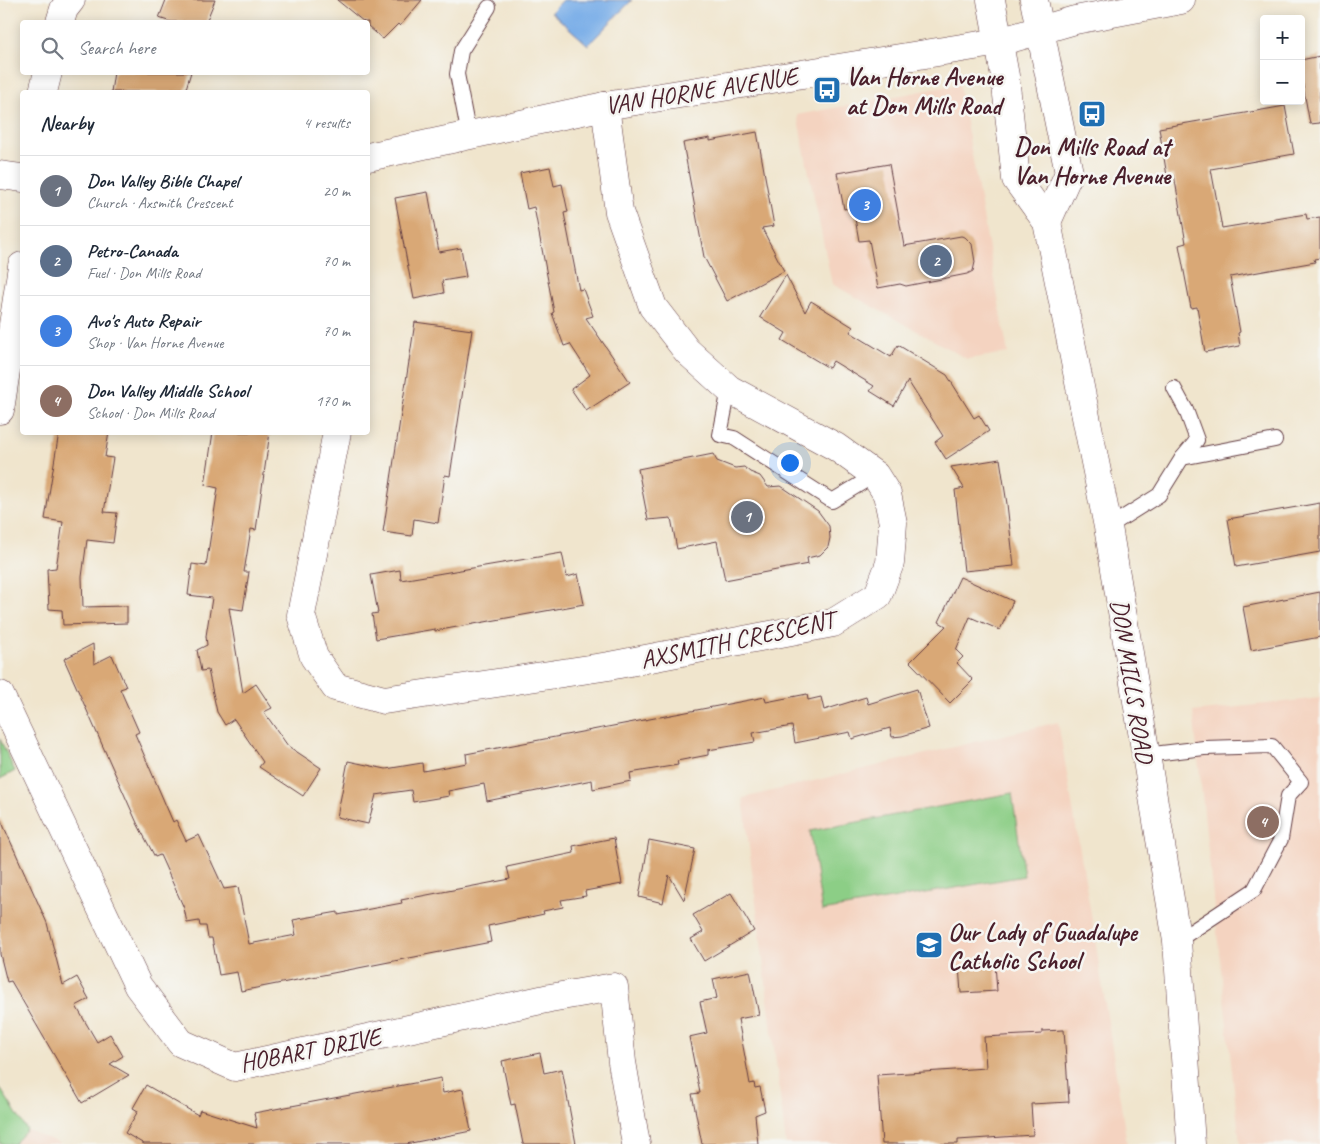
<!DOCTYPE html>
<html lang="en">
<head>
<meta charset="utf-8">
<style>
  body { margin:0; font-family:Caveat,sans-serif; background:#f6f6f7; color:#1f2937 }
  .controls { position:absolute; right:15px; top:15px; display:grid; overflow:hidden; border-radius:5px; box-shadow:0 2px 12px #0003 }
  .controls button { width:45px; height:45px; display:grid; place-items:center; padding:0; border:0; border-bottom:1px solid #e0e1e3; background:#fff; color:#1f2937; font:25px sans-serif }
  .you { position:absolute; left:789px; top:462px; width:18px; height:18px; margin:-12px; border:4px solid #fff; border-radius:50%; background:#1a73e8; box-shadow:0 0 0 8px #1a73e833 }
  .badge { display:grid; place-items:center; width:32px; height:32px; border-radius:50%; background:#2563eb; color:#fff; font-size:16px; font-weight:700 }
  .pin { position:absolute; translate:-50% -50%; border:2px solid #fff; box-shadow:0 1px 5px #0006 }
  .list { margin:0; padding:0; list-style:none }
  h2 { display:flex; justify-content:space-between; align-items:center; height:65px; margin:0; padding:0 20px; font-size:21px }
  h2 small { font-size:16px; font-weight:400; color:#747a83 }
  .list li { display:grid; grid-template-columns:32px 1fr auto; gap:15px; align-items:center; box-sizing:border-box; height:70px; padding:0 20px; border-top:1px solid #e0e1e3 }
  .list b { display:block; font-size:19px; white-space:nowrap }
  .list p { margin:0; font-size:16px; white-space:nowrap; color:#747a83 }
  .list em { font-size:16px; font-style:normal; color:#747a83 }
  .icon { flex:none; width:28px; height:28px; fill:none; stroke:currentColor; stroke-width:2; stroke-linecap:round; stroke-linejoin:round }
  .map { position:relative; flex:none; width:1320px; height:1144px; overflow:hidden }
  .search { position:absolute; background:#fff; box-shadow:0 2px 12px #0003; left:20px; top:20px; width:350px; height:55px; display:flex; align-items:center; gap:12px; box-sizing:border-box; padding:0 18px; border-radius:5px; color:#747a83; font-size:19px }
  .panel { position:absolute; background:#fff; box-shadow:0 2px 12px #0003; left:20px; top:90px; width:350px; height:345px; border-radius:5px }
  .map>svg:first-child { display:block }
  .built { fill:#f4d3c0 }
  .green { fill:#8cce86; stroke:#6b7658 }
  .water { fill:#7bafe8; stroke:#62678a }
  .building { fill:#d9a876 }
  .lines { fill:none; stroke-linecap:round; stroke-linejoin:round }
  .service-casing { stroke:#633d43; stroke-width:16 }
  .minor-casing { stroke:#633d43; stroke-width:29 }
  .tertiary-casing { stroke:#633d43; stroke-width:29 }
  .secondary-casing { stroke:#633d43; stroke-width:29 }
  .service { stroke:#fff; stroke-width:14 }
  .minor { stroke:#fff; stroke-width:28 }
  .tertiary { stroke:#fff; stroke-width:28 }
  .secondary { stroke:#fff; stroke-width:28 }
  .labels { text-anchor:middle; stroke-width:5; stroke-linejoin:round; paint-order:stroke }
  .poi-label { font-size:25px; font-weight:bold; fill:#4a1f2b; stroke:#f6f6f2; text-anchor:start }
  .street-label { font-size:25px; fill:#4a1f2b; stroke:#f6f6f2 }
</style>
</head>
<body>
<div class="map">
<svg width="1320" height="1144" viewBox="0 0 1320 1144">
  <rect width="100%" height="100%" fill="#f6f6f2"/>
  <filter id="ink" filterUnits="userSpaceOnUse"><feTurbulence type="fractalNoise" baseFrequency=".02" numOctaves="2"/><feDisplacementMap in="SourceGraphic" scale="10" xChannelSelector="R" yChannelSelector="G"/><feConvolveMatrix kernelMatrix="1 2 1 2 8 2 1 2 1" color-interpolation-filters="sRGB"/></filter>
  <filter id="wash" filterUnits="userSpaceOnUse"><feTurbulence type="fractalNoise" baseFrequency=".0096" numOctaves="4" result="noise"/><feDisplacementMap in="SourceGraphic" scale="20" xChannelSelector="R" yChannelSelector="G"/><feGaussianBlur stdDeviation="1.12" result="paint"/><feColorMatrix in="noise" values="0 0 0 0 0 0 0 0 0 0 0 0 0 0 0 0 0 1.4 0 .05"/><feComposite in="paint" operator="in"/></filter>
  <g filter="url(#wash)">
    <rect width="100%" height="100%" fill="#f0e5cd"/>
    <g class="built">
      <polygon points="959,84 1008,353 967,359 832,284 797,115"/>
      <polygon points="1320,698 1320,1144 1240,1144 1193,712"/>
      <polygon points="1058,722 1092,920 1127,1144 786,1144 743,798"/>
      <polygon points="27,1130 62,1144 14,1144"/>
    </g>
    <g class="green">
      <polygon points="0,739 15,771 0,779"/>
      <polygon points="1012,793 1024,876 822,911 810,831"/>
      <polygon points="0,1088 27,1130 14,1144 0,1144"/>
    </g>
    <polygon class="water" points="563,0 632,0 588,45 551,12"/>
    <g id="blocks">
      <g class="building">
        <polygon points="166,0 215,0 206,22 171,22 159,18"/>
        <polygon points="337,0 422,0 400,26 398,24 383,39 368,26 368,22 364,22"/>
        <polygon points="1320,56 1320,123 1310,124 1301,75 1301,60"/>
        <polygon points="114,72 191,72 185,92 111,92"/>
        <polygon points="1285,106 1294,154 1211,169 1222,228 1306,214 1307,219 1320,217 1320,258 1314,259 1315,262 1230,277 1240,332 1238,333 1240,346 1205,352 1197,307 1191,308 1179,245 1186,243 1174,175 1167,176 1159,128"/>
        <polygon points="757,132 774,226 762,228 784,271 727,301 704,257 683,143 710,138 710,141"/>
        <polygon points="889,164 904,246 961,236 965,237 972,244 975,262 973,271 967,274 906,286 900,284 878,288 869,240 859,241 853,207 844,209 837,173"/>
        <polygon points="550,167 554,186 562,184 568,212 564,213 579,290 583,289 593,316 586,318 630,382 586,411 571,389 590,375 570,344 564,346 552,313 554,312 534,207 527,209 520,173"/>
        <polygon points="428,192 439,252 461,248 466,277 442,281 444,293 414,299 395,198"/>
        <polygon points="786,275 805,312 811,301 853,327 850,332 891,357 898,345 947,375 974,418 979,415 989,431 946,459 935,442 943,436 908,381 894,406 870,391 874,386 833,361 829,368 782,340 786,333 760,317"/>
        <polygon points="415,322 472,330 450,476 445,475 438,523 414,519 412,536 383,532"/>
        <polygon points="59,432 109,432 105,457 113,458 104,512 117,513 113,543 87,540 82,577 83,607 127,606 127,623 63,625 62,610 49,609 47,569 56,568 63,522 45,519"/>
        <polygon points="213,432 270,432 256,530 251,529 244,572 249,572 243,610 229,608 243,693 256,684 272,708 264,712 288,746 321,768 303,796 259,767 263,762 234,719 225,725 217,712 208,670 201,671 197,650 207,645 206,636 212,598 188,595 192,564 206,566 218,488 205,485"/>
        <polygon points="713,454 717,461 735,468 744,467 750,472 760,476 768,487 781,486 818,511 829,526 830,538 828,547 820,555 807,558 808,564 725,580 717,541 677,549 671,518 648,520 638,469"/>
        <polygon points="1000,459 1007,504 1014,566 964,571 955,490 964,488 951,467"/>
        <polygon points="1320,503 1320,552 1236,567 1228,519"/>
        <polygon points="562,553 567,577 578,574 584,604 435,631 435,629 376,639 372,614 378,613 371,575 400,570 401,580"/>
        <polygon points="960,577 1013,601 1000,630 970,617 956,650 963,657 957,663 973,680 950,703 910,662 946,626 939,622"/>
        <polygon points="1320,592 1320,637 1251,650 1243,607"/>
        <polygon points="93,644 94,664 112,655 126,687 120,689 139,732 135,734 173,822 176,820 186,841 199,835 224,889 238,887 249,944 296,935 293,920 338,912 338,915 402,903 401,900 510,879 507,867 574,853 573,846 614,838 622,884 585,891 586,896 561,900 563,907 543,911 544,914 488,926 491,942 241,991 237,972 219,975 212,938 208,938 206,926 200,926 199,921 187,923 184,908 160,855 155,857 137,823 64,659"/>
        <polygon points="917,689 929,728 902,736 892,737 890,728 852,739 850,732 795,743 792,726 753,733 755,742 708,750 708,755 677,761 678,765 630,773 631,781 593,789 592,780 487,801 484,784 448,791 449,796 413,802 411,790 376,795 368,824 337,817 348,761 386,769 422,763 423,771 467,763 466,754 765,697 766,702 807,694 808,700 821,697 824,710 866,697 868,704"/>
        <polygon points="0,818 47,923 63,985 77,977 89,999 76,1006 97,1042 110,1034 123,1056 110,1064 129,1075 82,1103 11,981 7,982 0,954"/>
        <polygon points="649,840 695,849 684,900 669,875 663,903 639,897"/>
        <polygon points="731,893 754,931 704,961 691,939 703,932 693,915"/>
        <polygon points="995,964 997,991 961,993 959,966"/>
        <polygon points="750,971 759,1015 738,1019 750,1084 754,1083 755,1088 760,1087 765,1111 755,1115 758,1144 702,1144 692,1094 700,1093 689,1037 707,1033 700,1002 717,998 713,979"/>
        <polygon points="1064,1030 1069,1102 1031,1104 1033,1135 958,1140 958,1144 882,1144 877,1075 986,1068 984,1037 1042,1034 1042,1031"/>
        <polygon points="540,1053 544,1073 562,1069 576,1144 523,1144 515,1104 511,1105 502,1061"/>
        <polygon points="441,1078 443,1093 463,1089 471,1131 406,1144 144,1144 125,1133 138,1111 133,1108 146,1085 198,1115 200,1110 257,1128 254,1113"/>
      </g>
    </g>
  </g>
  <g filter="url(#ink)">
    <use href="#blocks" fill-opacity="0" stroke="#633d43" stroke-width="1"/>
    <g class="lines">
      <defs>
        <g id="service">
          <polyline points="469,136 457,74 461,51 489,7"/>
          <polyline points="729,389 720,435 734,438 832,501 875,475"/>
          <polyline points="1182,458 1275,440"/>
          <polyline points="1108,527 1159,495 1182,458 1197,440 1186,410 1174,388"/>
          <polyline points="1145,755 1204,748 1272,746 1301,782 1288,796 1281,839 1254,890 1177,941"/>
        </g>
        <g id="minor">
          <polyline points="60,22 64,9 71,0"/>
          <polyline points="43,92 48,72"/>
          <polyline points="0,410 22,266"/>
          <polyline points="337,432 301,615 314,657 335,687 384,700 609,666 833,623 878,595 890,563 893,523 887,494 875,475 836,447 729,389 687,351 653,307 619,212 605,106"/>
          <polyline points="0,695 138,986 181,1043 235,1067 550,998 614,987 622,1062 636,1144"/>
        </g>
        <g id="tertiary">
          <polyline points="368,157 605,106 999,42 1075,20 1181,0"/>
          <polyline points="0,175 22,178"/>
        </g>
        <g id="secondary">
          <polyline points="991,0 1005,76 1016,179 1047,222 1108,527 1177,941 1191,1144"/>
          <polyline points="1034,0 1069,173 1047,222"/>
        </g>
      </defs>
      <use href="#service" class="service-casing"/>
      <use href="#minor" class="minor-casing"/>
      <use href="#tertiary" class="tertiary-casing"/>
      <use href="#secondary" class="secondary-casing"/>
      <use href="#service" class="service"/>
      <use href="#minor" class="minor"/>
      <use href="#tertiary" class="tertiary"/>
      <use href="#secondary" class="secondary"/>
    </g>
  </g>
  <defs>
    <symbol id="bus-square" viewBox="-11 -11 22 22"><rect x="-9" y="-9" width="18" height="18" rx="4" fill="#1f6fb2" stroke="#f6f6f2"/><path d="M-5-6H5V4H4V6H2V4H-2V6H-4V4H-5ZM-3.5-4V0h7V-4ZM-3.5 1.2v1.5H-2V1.2ZM2 1.2v1.5H3.5V1.2Z" fill="#fff"/></symbol>
    <symbol id="school-square" viewBox="-11 -11 22 22"><rect x="-9" y="-9" width="18" height="18" rx="4" fill="#1f6fb2" stroke="#f6f6f2"/><path d="M0-5L7-2L0 1L-7-2ZM-4 1L0 2.5L4 1V4Q0 6-4 4Z" fill="#fff"/></symbol>
  </defs>
  <g fill-rule="evenodd">
    <use href="#bus-square" x="811" y="74" width="32" height="32"/>
    <use href="#bus-square" x="1076" y="98" width="32" height="32"/>
    <use href="#school-square" x="913" y="929" width="32" height="32"/>
  </g>
  <g class="labels">
    <g class="poi-label">
      <text x="846" y="85">Van Horne Avenue<tspan x="846" dy="29">at Don Mills Road</tspan></text>
      <text x="1092" y="155" text-anchor="middle">Don Mills Road at<tspan x="1092" dy="29">Van Horne Avenue</tspan></text>
      <text x="948" y="940">Our Lady of Guadalupe<tspan x="948" dy="29">Catholic School</tspan></text>
    </g>
    <g class="street-label">
      <text transform="translate(701 90) rotate(-9)" y="9">VAN HORNE AVENUE</text>
      <text transform="translate(737 639) rotate(-12)" y="9">AXSMITH CRESCENT</text>
      <text transform="translate(1133 681) rotate(81)" y="9">DON MILLS ROAD</text>
      <text transform="translate(310 1049) rotate(-11)" y="9">HOBART DRIVE</text>
    </g>
  </g>
</svg>
<div class="controls">
<button>+</button>
<button>−</button>
</div>
<div class="you"></div>
<div class="pin badge" style="left:747px;top:517px;background:#6b7280">1</div>
<div class="pin badge" style="left:936px;top:261px;background:#5c6f8a">2</div>
<div class="pin badge" style="left:865px;top:205px;background:#3f7fe0">3</div>
<div class="pin badge" style="left:1263px;top:822px;background:#8d6e63">4</div>
<div class="search"><svg class="icon" aria-label="search" viewBox="0 0 24 24"><circle cx="10" cy="10" r="6"/><path d="M15 15l6 6"/></svg>Search here</div>
<section class="panel">
<h2>Nearby<small>4 results</small></h2>
<ul class="list">
<li><span class="badge" style="background:#6b7280">1</span><div><b>Don Valley Bible Chapel</b><p>Church · Axsmith Crescent</p></div><em>20 m</em></li>
<li><span class="badge" style="background:#5c6f8a">2</span><div><b>Petro-Canada</b><p>Fuel · Don Mills Road</p></div><em>70 m</em></li>
<li><span class="badge" style="background:#3f7fe0">3</span><div><b>Avo's Auto Repair</b><p>Shop · Van Horne Avenue</p></div><em>70 m</em></li>
<li><span class="badge" style="background:#8d6e63">4</span><div><b>Don Valley Middle School</b><p>School · Don Mills Road</p></div><em>170 m</em></li>
</ul>
</section>
</div>
</body>
</html>
